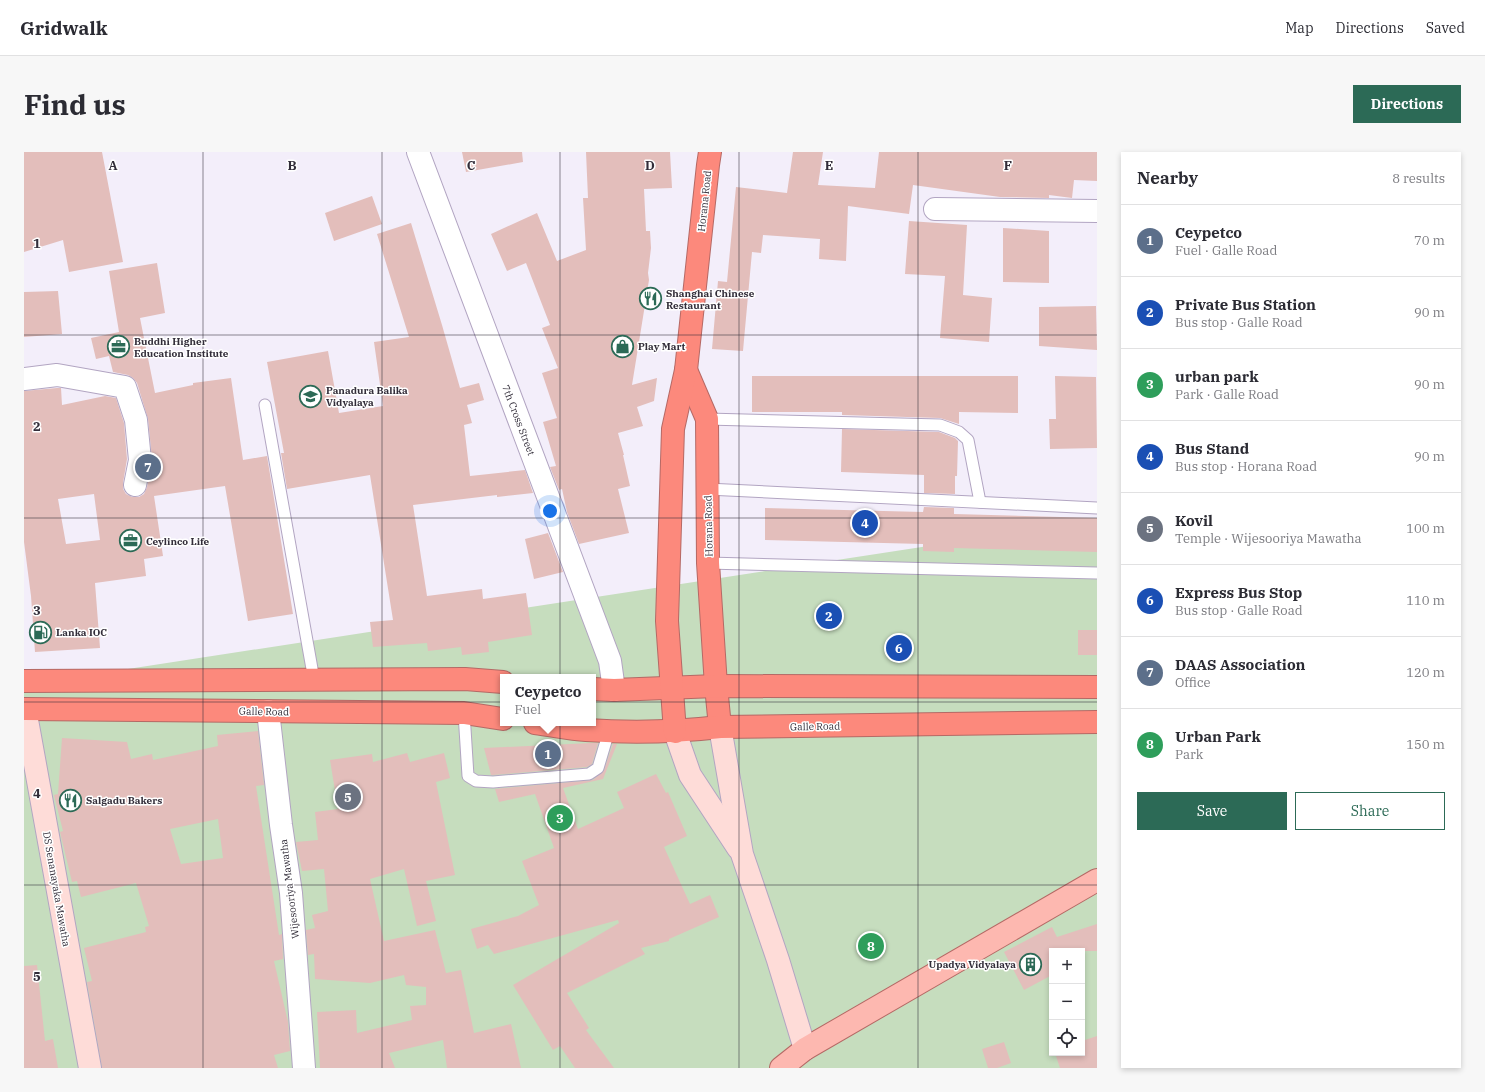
<!DOCTYPE html>
<html lang="en">
<head>
<meta charset="utf-8">
<style>
  body { margin:0; font-family:"IBM Plex Serif",serif; background:#f7f7f7; color:#2b2b33 }
  .controls { position:absolute; right:12px; bottom:12px; display:grid; overflow:hidden; border-radius:0px; box-shadow:0 2px 6px #0003 }
  .controls button { width:36px; height:36px; display:grid; place-items:center; padding:0; border:0; border-bottom:1px solid #e1e1e2; background:#fff; color:#2b2b33; font:20px sans-serif }
  .you { position:absolute; left:526px; top:359px; width:14px; height:14px; margin:-10px; border:3px solid #fff; border-radius:50%; background:#1a73e8; box-shadow:0 0 0 6px #1a73e833 }
  .badge { display:grid; place-items:center; width:26px; height:26px; border-radius:50%; background:#2c6a56; color:#fff; font-size:13px; font-weight:700 }
  .pin { position:absolute; translate:-50% -50%; border:2px solid #fff; box-shadow:0 1px 4px #0006 }
  .popup { position:absolute; left:476px; top:522px; width:96px; height:52px; box-sizing:border-box; display:grid; place-content:center; border-radius:0px; background:#fff; filter:drop-shadow(0 1px 3px #0005); font-size:13px; white-space:nowrap; color:#7c7c81 }
  .popup b { font-size:15px; color:#2b2b33 }
  .popup::after { content:''; position:absolute; left:50%; top:100%; margin-left:-8px; border:8px solid transparent; border-top-color:#fff }
  .list { margin:0; padding:0; list-style:none }
  h2 { display:flex; justify-content:space-between; align-items:center; height:52px; margin:0; padding:0 16px; font-size:17px }
  h2 small { font-size:13px; font-weight:400; color:#7c7c81 }
  .list li { display:grid; grid-template-columns:26px 1fr auto; gap:12px; align-items:center; box-sizing:border-box; height:72px; padding:0 16px; border-top:1px solid #e1e1e2 }
  .list b { display:block; font-size:15px; white-space:nowrap }
  .list p { margin:0; font-size:13px; white-space:nowrap; color:#7c7c81 }
  .list em { font-size:13px; font-style:normal; color:#7c7c81 }
  .actions { display:flex; gap:8px; padding:12px 16px }
  .actions a { flex:1; padding:9px 0; border:1px solid #2c6a56; border-radius:0px; text-align:center; font-size:14px; color:#2c6a56 }
  .actions .main { background:#2c6a56; color:#fff }
  .icon { flex:none; width:22px; height:22px; fill:none; stroke:currentColor; stroke-width:2; stroke-linecap:round; stroke-linejoin:round }
  .map { position:relative; flex:none; width:1073px; height:916px; overflow:hidden; border-radius:0px }
  header { display:flex; align-items:center; gap:24px; box-sizing:border-box; height:56px; padding:0 20px; background:#fff; border-bottom:1px solid #e1e1e2 }
  header strong { font-size:19px }
  nav { display:flex; gap:22px; margin-inline-start:auto; font-size:14px }
  .intro { display:flex; align-items:center; justify-content:space-between; box-sizing:border-box; height:96px; padding:0 24px }
  h1 { margin:0; font-size:28px }
  .button { padding:10px 18px; border-radius:0px; background:#2c6a56; color:#fff; font-size:14px; font-weight:700 }
  main { display:flex; gap:24px; padding:0 24px }
  aside { flex:1; background:#fff; border-radius:0px; box-shadow:0 2px 6px #0003 }
  .map>svg:first-child { display:block }
  .green { fill:#c6ddbe; fill-rule:evenodd }
  .building { fill:#e3bebb; fill-rule:evenodd }
  .lines { fill:none; stroke-linecap:round; stroke-linejoin:round }
  .lane-casing { stroke:#b2a5c2; stroke-width:13 }
  .street-casing { stroke:#b2a5c2; stroke-width:24 }
  .secondary-casing { stroke:#b2a5c2; stroke-width:24 }
  .primary-casing { stroke:#b56965; stroke-width:24 }
  .highway-casing { stroke:#b56965; stroke-width:24 }
  .lane { stroke:#fff; stroke-width:11 }
  .street { stroke:#fff; stroke-width:22 }
  .secondary { stroke:#fedcd8; stroke-width:22 }
  .primary { stroke:#fdb8b0; stroke-width:22 }
  .highway { stroke:#fc897c; stroke-width:22 }
  .grid { fill:none; stroke:#322d39; stroke-width:1; stroke-opacity:0.55 }
  .labels { text-anchor:middle; stroke-width:3; stroke-linejoin:round; paint-order:stroke }
  .street-label { font-size:10px; fill:#322d39; stroke:#fff }
  .poi-label { font-size:10px; font-weight:bold; fill:#322d39; stroke:#fff; text-anchor:start }
  .grid-label { font-size:13px; text-anchor:middle; font-weight:bold; fill:#322d39; stroke:#fff; stroke-width:3; stroke-linejoin:round; paint-order:stroke }
</style>
</head>
<body>
<header>
<strong>Gridwalk</strong>
<nav><a>Map</a><a>Directions</a><a>Saved</a></nav>
</header>
<div class="intro"><h1>Find us</h1><a class="button">Directions</a></div>
<main>
<div class="map">
<svg width="1073" height="916" viewBox="0 0 1073 916">
  <rect width="100%" height="100%" fill="#f3eefa"/>
  <path class="green" d="M1073,368V916H0V533ZM479,525H569V571H479ZM1028,799H1058V901H1028Z"/>
  <g class="building">
    <polygon points="0,0 78,0 99,110 45,120 39,88 0,100"/>
    <polygon points="438,0 498,0 499,10 442,20"/>
    <polygon points="562,0 646,0 648,36 620,37 622,79 626,79 627,96 624,121 625,128 608,233 633,226 630,249 613,255 619,274 594,281 600,303 599,303 606,334 594,337 605,381 555,392 543,360 538,337 535,338 526,315 532,314 519,270 533,266 518,221 534,216 518,176 526,173 502,111 483,119 467,82 513,61 533,109 562,98 559,46 564,46"/>
    <polygon points="769,0 799,0 794,33 851,36 855,0 1073,0 1073,29 1050,28 1048,46 1025,43 1025,46 976,45 889,33 885,62 824,54 822,109 795,107 796,87 739,83 737,101 728,100 719,199 688,197 694,129 703,130 712,35 763,41"/>
    <polygon points="348,44 358,72 310,89 301,61"/>
    <polygon points="885,69 943,73 939,143 968,146 965,190 916,186 921,124 881,122"/>
    <polygon points="387,71 418,173 436,236 455,231 460,248 443,253 448,271 440,273 446,324 501,318 509,341 473,345 473,343 389,353 403,444 458,437 459,447 502,441 508,483 464,490 465,500 438,503 437,495 404,499 403,491 349,495 346,470 369,468 346,323 263,337 257,301 260,301 243,210 304,199 315,261 359,254 350,190 385,185 353,82"/>
    <polygon points="979,76 1025,79 1025,131 979,130"/>
    <path d="M133,111L141,161L116,166L131,241L169,233V231L207,226L219,308L243,304L269,462L224,469L201,334L130,344L139,404L120,407L122,424L71,431L76,496L11,500L7,444L0,390V239L33,236H37L38,253L81,244L92,246L100,271L103,307L99,331V337L102,342L108,345H115L120,342L123,335L128,307L124,267L113,231L109,226L104,223L89,220L85,204L72,207L67,186L95,180L85,119ZM70,342L76,388L42,392L34,347Z"/>
    <polygon points="34,139 38,182 0,185 0,140"/>
    <polygon points="1072,154 1073,198 1015,194 1015,155"/>
    <polygon points="728,224 994,224 994,261 935,260 935,272 916,266 818,263 818,260 728,260"/>
    <polygon points="1031,224 1072,225 1073,296 1026,297 1025,267 1032,267"/>
    <polygon points="818,277 915,280 931,286 934,289 933,324 931,324 931,342 900,341 900,323 817,320"/>
    <polygon points="900,355 930,356 930,362 1073,366 1073,400 930,396 930,400 899,399 899,392 741,388 741,356 899,360"/>
    <polygon points="524,381 539,420 510,427 501,387"/>
    <rect x="1054" y="478" width="19" height="25"/>
    <path d="M234,579L240,633L232,634L255,783L258,782L259,807L250,809L264,870L266,899L250,903L254,916H78L63,830L68,829L60,796L122,780L121,775L125,774L112,731L57,745L53,729L48,730L36,680L39,679L30,643L34,642L38,586L103,590L107,607L128,602L129,608L194,594L193,583ZM194,667L199,706L157,712L146,677Z"/>
    <polygon points="567,591 574,591 568,612 563,615 469,623 467,623 460,596"/>
    <polygon points="589,592 593,592 579,627 539,636 554,677 600,656 593,640 632,622 642,641 644,640 663,684 640,695 666,752 686,743 695,765 645,787 645,789 617,796 621,802 543,841 565,876 562,878 590,916 551,916 536,894 529,898 489,833 595,771 594,768 470,802 464,793 453,797 447,777 494,764 515,753 498,709 530,696 511,642 475,650 471,637 569,628 580,618"/>
    <polygon points="383,601 386,610 420,601 426,626 412,630 431,723 402,729 412,769 393,774 380,717 346,727 360,789 411,778 422,821 437,818 450,881 487,872 497,916 423,916 419,888 365,901 371,916 296,916 293,860 332,858 333,881 388,868 386,854 402,853 402,835 382,833 380,823 346,831 291,827 290,802 284,803 282,778 291,776 288,763 304,759 300,717 278,719 272,690 294,688 291,660 314,657 306,608 348,602 349,610"/>
    <polygon points="1073,772 1073,799 1028,799 1028,823 1000,838 980,800 1028,775 1033,785"/>
    <polygon points="13,813 21,889 29,887 34,916 0,916 0,814"/>
    <polygon points="1073,884 1073,916 1036,916 1031,901 1058,901 1058,889"/>
    <polygon points="980,890 987,911 973,916 964,916 958,897"/>
  </g>
  <g class="lines">
    <defs>
      <g id="lane">
        <polyline points="241,253 290,528"/>
        <polyline points="683,267 916,273 935,280 944,288 956,350"/>
        <polyline points="683,337 1073,356"/>
        <polyline points="684,411 1073,421"/>
        <polyline points="440,561 444,624 452,629 469,630 565,622 574,616 585,579"/>
      </g>
      <g id="street">
        <polyline points="394,0 586,509 590,538"/>
        <polyline points="911,57 1073,59"/>
        <polyline points="0,227 33,223 101,235 112,268 116,308 111,333"/>
        <polyline points="244,559 257,673 267,741 280,916"/>
      </g>
      <g id="secondary">
        <polyline points="1,557 66,916"/>
        <polyline points="696,575 718,702 754,808 781,897"/>
        <polyline points="651,580 666,623 714,696"/>
      </g>
      <polyline id="primary" points="757,916 781,897 1073,728"/>
      <g id="highway">
        <polyline points="662,218 683,267 684,411 692,534 696,575"/>
        <polyline points="0,529 441,527 479,530"/>
        <polyline points="569,537 590,538 692,534 1073,535"/>
        <polyline points="0,557 440,561 479,567"/>
        <path d="M511,571C528,573 545,577 562,578C607,581 652,580 696,575L1073,570"/>
        <polyline points="651,580 643,469 649,277 662,218 684,13 686,0"/>
      </g>
    </defs>
    <use href="#lane" class="lane-casing"/>
    <use href="#street" class="street-casing"/>
    <use href="#secondary" class="secondary-casing"/>
    <use href="#primary" class="primary-casing"/>
    <use href="#highway" class="highway-casing"/>
    <use href="#lane" class="lane"/>
    <use href="#street" class="street"/>
    <use href="#secondary" class="secondary"/>
    <use href="#primary" class="primary"/>
    <use href="#highway" class="highway"/>
  </g>
  <path class="grid" d="M179,0V916M358,0V916M536,0V916M715,0V916M894,0V916M0,183H1073M0,366H1073M0,550H1073M0,733H1073"/>
  <defs>
    <symbol id="restaurant-ring" viewBox="-11 -11 22 22"><circle r="9.5" fill="#fff" stroke="#2c6a56" stroke-width="1.5"/><path d="M-5-6h1v4h1v-4h1v4h1v-4h1v5L-1.5 .5V6h-2V.5L-5-1ZM5-6V6H3V1.5H1.5Q1.5-4 5-6Z" fill="#2c6a56"/></symbol>
    <symbol id="shop-ring" viewBox="-11 -11 22 22"><circle r="9.5" fill="#fff" stroke="#2c6a56" stroke-width="1.5"/><path d="M-5-2.5h2.3a2.7 3.5 0 0 1 5.4 0H5L5.5 6h-11ZM-1.5-2.5h3a1.5 2.3 0 0 0-3 0Z" fill="#2c6a56"/></symbol>
    <symbol id="office-ring" viewBox="-11 -11 22 22"><circle r="9.5" fill="#fff" stroke="#2c6a56" stroke-width="1.5"/><path d="M-6-3h4V-5.5h4V-3h4V5H-6ZM-1-4.5V-3h2v-1.5ZM-6 0V1H6V0Z" fill="#2c6a56"/></symbol>
    <symbol id="school-ring" viewBox="-11 -11 22 22"><circle r="9.5" fill="#fff" stroke="#2c6a56" stroke-width="1.5"/><path d="M0-5L7-2L0 1L-7-2ZM-4 1L0 2.5L4 1V4Q0 6-4 4Z" fill="#2c6a56"/></symbol>
    <symbol id="fuel-ring" viewBox="-11 -11 22 22"><circle r="9.5" fill="#fff" stroke="#2c6a56" stroke-width="1.5"/><path d="M-5.5-6h7V0h2V4h1.3V-2.5L3-4.5l.8-.8L6-3V5H2.5V1h-1V6h-7ZM-4.2-4.7v3.2H.2V-4.7Z" fill="#2c6a56"/></symbol>
    <symbol id="building-ring" viewBox="-11 -11 22 22"><circle r="9.5" fill="#fff" stroke="#2c6a56" stroke-width="1.5"/><path d="M-4-6H4V6H1V3H-1V6H-4ZM-2.5-4.3h1.7v1.8h-1.7ZM.8-4.3h1.7v1.8H.8ZM-2.5-1h1.7V.8h-1.7ZM.8-1h1.7V.8H.8Z" fill="#2c6a56"/></symbol>
  </defs>
  <g fill-rule="evenodd">
    <use href="#restaurant-ring" x="614" y="134" width="25" height="25"/>
    <use href="#shop-ring" x="586" y="182" width="25" height="25"/>
    <use href="#office-ring" x="82" y="182" width="25" height="25"/>
    <use href="#school-ring" x="274" y="232" width="25" height="25"/>
    <use href="#office-ring" x="94" y="376" width="25" height="25"/>
    <use href="#fuel-ring" x="4" y="468" width="25" height="25"/>
    <use href="#restaurant-ring" x="34" y="636" width="25" height="25"/>
    <use href="#building-ring" x="994" y="800" width="25" height="25"/>
  </g>
  <g class="labels">
    <g class="street-label">
      <text transform="translate(680 49) rotate(-84)" y="4">Horana Road</text>
      <text transform="translate(495 268) rotate(69)" y="4">7th Cross Street</text>
      <text transform="translate(684 374) rotate(-91)" y="4">Horana Road</text>
      <text transform="translate(240 559) rotate(1)" y="4">Galle Road</text>
      <text transform="translate(791 574) rotate(-1)" y="4">Galle Road</text>
      <text transform="translate(33 737) rotate(80)" y="4">DS Senanayaka Mawatha</text>
      <text transform="translate(265 737) rotate(-97)" y="4">Wijesooriya Mawatha</text>
    </g>
    <g class="poi-label">
      <text x="642" y="145">Shanghai Chinese<tspan x="642" dy="12">Restaurant</tspan></text>
      <text x="110" y="193">Buddhi Higher<tspan x="110" dy="12">Education Institute</tspan></text>
      <text x="614" y="198">Play Mart</text>
      <text x="302" y="242">Panadura Balika<tspan x="302" dy="12">Vidyalaya</tspan></text>
      <text x="122" y="393">Ceylinco Life</text>
      <text x="32" y="484">Lanka IOC</text>
      <text x="62" y="652">Salgadu Bakers</text>
      <text x="992" y="816" text-anchor="end">Upadya Vidyalaya</text>
    </g>
  </g>
  <g class="grid-label">
    <text x="89" y="18">A</text>
    <text x="268" y="18">B</text>
    <text x="447" y="18">C</text>
    <text x="626" y="18">D</text>
    <text x="805" y="18">E</text>
    <text x="984" y="18">F</text>
    <text x="13" y="96">1</text>
    <text x="13" y="279">2</text>
    <text x="13" y="463">3</text>
    <text x="13" y="646">4</text>
    <text x="13" y="829">5</text>
  </g>
</svg>
<div class="controls">
<button>+</button>
<button>−</button>
<button><svg class="icon" aria-label="locate" viewBox="0 0 24 24"><circle cx="12" cy="12" r="6"/><path d="M12 2v4M12 18v4M2 12h4M18 12h4"/></svg></button>
</div>
<div class="you"></div>
<div class="pin badge" style="left:524px;top:602px;background:#5c6f8a">1</div>
<div class="popup"><b>Ceypetco</b>Fuel</div>
<div class="pin badge" style="left:805px;top:464px;background:#1a4fb4">2</div>
<div class="pin badge" style="left:536px;top:666px;background:#2e9e5b">3</div>
<div class="pin badge" style="left:841px;top:371px;background:#1a4fb4">4</div>
<div class="pin badge" style="left:324px;top:645px;background:#6b7280">5</div>
<div class="pin badge" style="left:875px;top:496px;background:#1a4fb4">6</div>
<div class="pin badge" style="left:124px;top:315px;background:#5c6f8a">7</div>
<div class="pin badge" style="left:847px;top:794px;background:#2e9e5b">8</div>
</div>
<aside>
<h2>Nearby<small>8 results</small></h2>
<ul class="list">
<li><span class="badge" style="background:#5c6f8a">1</span><div><b>Ceypetco</b><p>Fuel · Galle Road</p></div><em>70 m</em></li>
<li><span class="badge" style="background:#1a4fb4">2</span><div><b>Private Bus Station</b><p>Bus stop · Galle Road</p></div><em>90 m</em></li>
<li><span class="badge" style="background:#2e9e5b">3</span><div><b>urban park</b><p>Park · Galle Road</p></div><em>90 m</em></li>
<li><span class="badge" style="background:#1a4fb4">4</span><div><b>Bus Stand</b><p>Bus stop · Horana Road</p></div><em>90 m</em></li>
<li><span class="badge" style="background:#6b7280">5</span><div><b>Kovil</b><p>Temple · Wijesooriya Mawatha</p></div><em>100 m</em></li>
<li><span class="badge" style="background:#1a4fb4">6</span><div><b>Express Bus Stop</b><p>Bus stop · Galle Road</p></div><em>110 m</em></li>
<li><span class="badge" style="background:#5c6f8a">7</span><div><b>DAAS Association</b><p>Office</p></div><em>120 m</em></li>
<li><span class="badge" style="background:#2e9e5b">8</span><div><b>Urban Park</b><p>Park</p></div><em>150 m</em></li>
</ul>
<div class="actions"><a class="main">Save</a><a>Share</a></div>
</aside>
</main>
</body>
</html>
